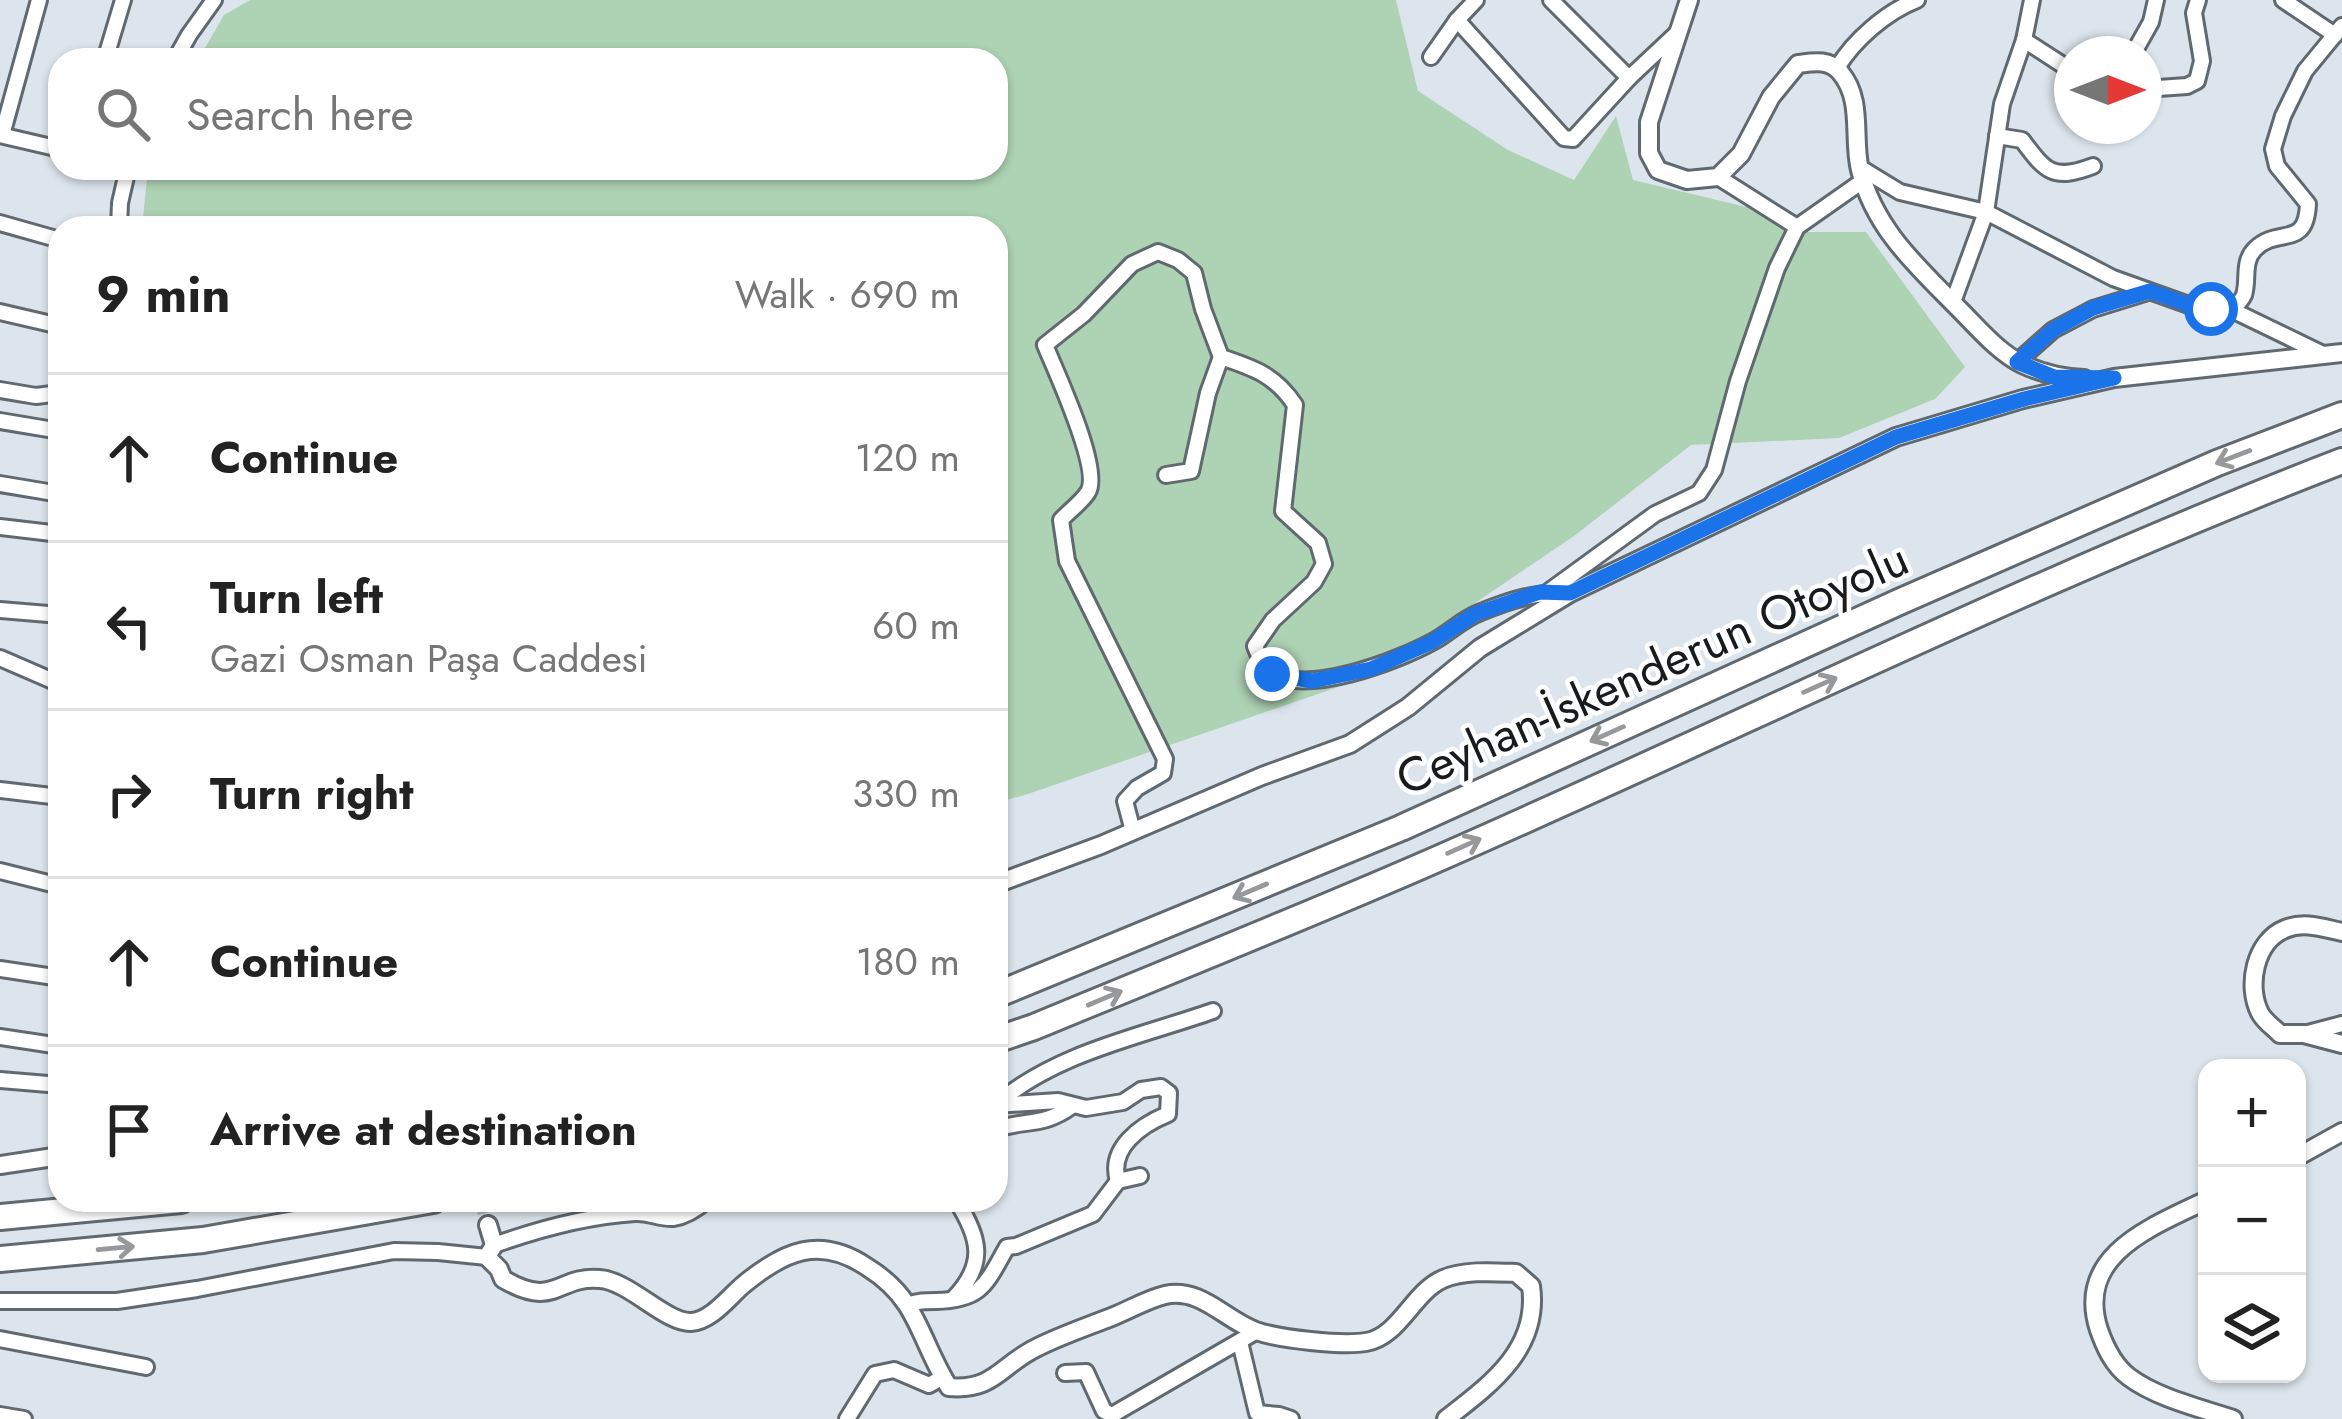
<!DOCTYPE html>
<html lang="en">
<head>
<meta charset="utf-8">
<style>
  body { margin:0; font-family:Jost,sans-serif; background:#f6f6f6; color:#222 }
  .controls { position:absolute; right:36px; bottom:36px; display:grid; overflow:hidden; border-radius:24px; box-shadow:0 3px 9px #0004 }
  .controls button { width:108px; height:108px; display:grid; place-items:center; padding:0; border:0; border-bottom:3px solid #e0e0e0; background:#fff; color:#222; font:60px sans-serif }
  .compass { position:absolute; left:2054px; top:36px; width:108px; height:108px; border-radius:50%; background:#fff; box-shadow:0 3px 9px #0004; rotate:90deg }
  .stop { position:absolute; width:36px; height:36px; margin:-27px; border:9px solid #1a73e8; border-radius:50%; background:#fff }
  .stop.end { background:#1a73e8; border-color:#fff; box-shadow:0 3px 12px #0008 }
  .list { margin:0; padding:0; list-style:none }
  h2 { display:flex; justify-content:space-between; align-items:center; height:156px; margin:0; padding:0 48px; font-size:51px }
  h2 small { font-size:39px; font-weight:400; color:#767676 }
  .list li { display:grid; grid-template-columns:78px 1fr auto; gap:36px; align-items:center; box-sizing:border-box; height:168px; padding:0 48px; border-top:3px solid #e0e0e0 }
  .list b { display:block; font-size:45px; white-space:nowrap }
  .list p { margin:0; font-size:39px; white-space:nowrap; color:#767676 }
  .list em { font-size:39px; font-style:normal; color:#767676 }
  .icon { flex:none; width:66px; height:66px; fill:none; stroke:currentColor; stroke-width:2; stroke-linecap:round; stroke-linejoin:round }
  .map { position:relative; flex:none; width:2342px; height:1419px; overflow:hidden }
  .search { position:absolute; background:#fff; box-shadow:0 3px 9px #0004; left:48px; top:48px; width:960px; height:132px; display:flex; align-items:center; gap:30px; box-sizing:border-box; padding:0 42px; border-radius:36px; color:#767676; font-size:45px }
  .panel { position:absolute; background:#fff; box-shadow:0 3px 9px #0004; left:48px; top:216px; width:960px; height:996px; border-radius:36px }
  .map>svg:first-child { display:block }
  .green { fill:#aed2b4 }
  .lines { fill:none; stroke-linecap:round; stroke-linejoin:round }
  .minor-tunnel { stroke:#b5bdc3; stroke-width:14; stroke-dasharray:14 7; stroke-linecap:butt }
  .minor-casing { stroke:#616970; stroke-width:20 }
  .tertiary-casing { stroke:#616970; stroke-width:22 }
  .motorway-casing { stroke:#616970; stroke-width:30 }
  .minor { stroke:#fff; stroke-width:14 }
  .tertiary { stroke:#fff; stroke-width:16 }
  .motorway { stroke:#fff; stroke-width:24 }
  .oneway { stroke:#979899 }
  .route { stroke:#1a73e8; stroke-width:15 }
  .labels { text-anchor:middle; stroke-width:9; stroke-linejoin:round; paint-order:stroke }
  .street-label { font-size:48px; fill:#171b1d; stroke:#fff }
</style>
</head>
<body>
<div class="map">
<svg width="2342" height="1419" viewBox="0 0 2342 1419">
  <rect width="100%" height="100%" fill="#dce5ed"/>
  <polygon class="green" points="250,0 1396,0 1418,91 1508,150 1574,180 1616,116 1633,180 1755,209 1800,232 1866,232 1965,367 1935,399 1839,438 1691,445 1574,536 1364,678 1028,794 996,803 996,228 142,228 148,168 996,168 996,60 198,60 224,15"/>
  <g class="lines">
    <polyline class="minor-tunnel" points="481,1200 488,1225"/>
    <defs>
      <g id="minor">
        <polyline points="1551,0 1629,78"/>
        <polyline points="2283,0 2335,35"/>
        <polyline points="1457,20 1564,138 1573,139 1629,78 1678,32"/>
        <polyline points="2024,40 2072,71"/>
        <polyline points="2133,54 2151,22 2156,0"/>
        <polyline points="1431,57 1457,20 1476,0"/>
        <polyline points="105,60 123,0"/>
        <polyline points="175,60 189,35 214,0"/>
        <path d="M1837,68C1854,40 1886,12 1917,0"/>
        <polyline points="2144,89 2187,86 2197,81 2202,61 2194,13 2198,0"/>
        <polyline points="0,135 60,149"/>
        <polyline points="2,135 39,0"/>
        <path d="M1997,136L2022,140C2046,172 2053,181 2093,166"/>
        <path d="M1859,167L1900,192L1986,212L2113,278L2200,309L2232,310C2236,306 2242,300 2244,295C2249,280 2242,262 2255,249C2278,226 2306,250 2308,204L2277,166L2273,149L2283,116L2305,71L2342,26"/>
        <polyline points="1718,177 1797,227"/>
        <polyline points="0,223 60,240"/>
        <polyline points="119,228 120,203 128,168"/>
        <polyline points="1953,302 1986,212 2002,104 2024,40 2032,0"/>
        <polyline points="2232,310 2325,355"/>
        <polyline points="0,312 60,326"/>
        <polyline points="2017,362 2053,330 2093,309 2148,292"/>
        <polyline points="0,390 36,396 60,393"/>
        <polyline points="0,421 60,431"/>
        <polyline points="1166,475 1191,471 1208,393 1221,357"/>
        <polyline points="0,484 60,494"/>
        <polyline points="0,527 60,534"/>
        <polyline points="1548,592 1655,514 1699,493 1714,470 1738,381 1777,268 1797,227 1864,180"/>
        <polyline points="0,610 60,615"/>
        <polyline points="0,658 60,684"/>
        <polyline points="0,790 60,797"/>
        <path d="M1133,831L1125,801L1137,788L1163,773L1165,759L1067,561L1061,520C1069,511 1082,502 1088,492C1102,470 1056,372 1045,345L1084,314L1132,264L1158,252L1178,260L1194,273L1203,309L1221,357C1254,368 1275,375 1295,405L1283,511L1318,543L1324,564L1314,582L1273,620L1255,646C1258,654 1261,663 1268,670C1301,699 1400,660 1434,641C1450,632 1464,618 1481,612C1513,599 1536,592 1570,593"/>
        <polyline points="0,871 60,886"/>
        <polyline points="0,969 54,977 60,975"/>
        <polyline points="2304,1034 2342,1024"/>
        <polyline points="0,1037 60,1046"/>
        <polyline points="0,1080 60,1085"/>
        <path d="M996,1104C1058,1052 1139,1037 1213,1011"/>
        <path d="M996,1105L1058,1101L1086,1108L1123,1102L1141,1090L1161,1087L1169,1093L1168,1114C1141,1125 1108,1148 1118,1181L1140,1176"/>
        <path d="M996,1129C1028,1119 1043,1127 1072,1106"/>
        <path d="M494,1245C539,1229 586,1216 635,1213C648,1212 661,1219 673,1218C687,1216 697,1209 707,1200"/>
        <path d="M953,1299C987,1264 980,1238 956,1200"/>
        <polyline points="0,1301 117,1301 197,1289 394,1251 438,1252 487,1257"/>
        <path d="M907,1305C918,1301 925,1301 936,1301C982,1300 986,1284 1007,1247L1016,1246L1093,1214L1118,1181"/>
        <polyline points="0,1339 146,1367"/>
        <polyline points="1240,1342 1257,1413 1279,1415 1291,1419"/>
        <polyline points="1065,1373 1086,1372 1104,1411 1112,1415 1257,1331"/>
        <polyline points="0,1415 24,1419"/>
        <polyline points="847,1419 875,1374 894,1370 929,1385 943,1377"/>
      </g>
      <g id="tertiary">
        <path d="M1689,0L1649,122V153L1658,170L1687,180L1718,177L1741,154L1771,97L1798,64C1814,62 1829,59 1840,72C1864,100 1852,138 1860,170C1875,230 1918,267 1960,310C1978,328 1998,352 2022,364C2043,374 2061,378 2084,379"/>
        <polyline points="996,884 1101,845 1262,776 1350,744 1408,707 1480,648 1570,593 1896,437 2023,399 2114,378 2342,353"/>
        <path d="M2342,932C2323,928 2304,921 2285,929C2255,941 2246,986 2260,1013C2264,1021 2273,1027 2280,1034H2304L2342,1044"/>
        <polyline points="2297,1157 2342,1132"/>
        <polyline points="0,1165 60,1156"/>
        <path d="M2207,1200C2154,1226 2074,1254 2099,1330C2105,1347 2113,1365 2129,1377C2157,1398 2200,1408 2233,1419"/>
        <path d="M488,1225L494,1245L487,1257L499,1269L503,1279C556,1310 557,1275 600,1279C629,1281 666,1323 691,1322C711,1321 729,1297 743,1285C784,1251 820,1235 867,1267C883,1277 896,1288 907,1305C923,1330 932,1361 949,1387C995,1391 1001,1364 1038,1347C1062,1335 1089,1326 1114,1316C1131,1309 1148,1299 1165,1295C1201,1287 1225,1320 1256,1331C1279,1339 1342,1346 1366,1342C1399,1337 1413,1292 1443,1279C1464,1270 1493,1272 1516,1273L1531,1286C1540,1349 1490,1385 1446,1419"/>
      </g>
      <g id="motorway">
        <polyline points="996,995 1401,828 1899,602 2217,463 2342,415"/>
        <path d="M996,1040L1034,1027C1162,974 1292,922 1419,867C1727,733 2028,582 2342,461"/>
        <polyline points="0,1217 181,1200"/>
        <polyline points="0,1259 203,1240 433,1200"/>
      </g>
    </defs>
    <use href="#minor" class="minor-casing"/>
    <use href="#tertiary" class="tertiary-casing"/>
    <use href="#motorway" class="motorway-casing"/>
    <use href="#minor" class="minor"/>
    <use href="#tertiary" class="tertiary"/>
    <use href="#motorway" class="motorway"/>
  </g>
  <defs><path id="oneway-shaft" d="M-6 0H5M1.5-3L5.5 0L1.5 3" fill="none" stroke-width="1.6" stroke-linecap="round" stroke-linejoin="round" transform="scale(3)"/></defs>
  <g class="oneway">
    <use href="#oneway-shaft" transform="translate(2233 457) rotate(159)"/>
    <use href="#oneway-shaft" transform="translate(1820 685) rotate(-24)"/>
    <use href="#oneway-shaft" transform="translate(1607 734) rotate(156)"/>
    <use href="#oneway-shaft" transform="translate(1464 846) rotate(-24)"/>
    <use href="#oneway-shaft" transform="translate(1250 891) rotate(157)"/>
    <use href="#oneway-shaft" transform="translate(1105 998) rotate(-23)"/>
    <use href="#oneway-shaft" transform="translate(116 1248) rotate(-5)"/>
  </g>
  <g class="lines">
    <polyline class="route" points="1272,674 1312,681 1371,669 1432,642 1475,614 1540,592 1570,593 1896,437 2024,399 2114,378 2054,377 2017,362 2053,330 2093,308 2150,291 2200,309 2211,309"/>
  </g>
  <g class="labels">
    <g class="street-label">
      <text transform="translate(1652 668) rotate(-24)" y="17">Ceyhan-İskenderun Otoyolu</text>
    </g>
  </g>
</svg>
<div class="controls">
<button>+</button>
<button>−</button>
<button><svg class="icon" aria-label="layers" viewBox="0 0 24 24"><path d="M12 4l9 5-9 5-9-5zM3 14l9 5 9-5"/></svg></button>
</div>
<svg class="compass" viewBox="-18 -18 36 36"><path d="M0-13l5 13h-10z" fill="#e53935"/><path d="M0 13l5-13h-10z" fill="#767676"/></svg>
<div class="stop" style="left:2211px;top:309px"></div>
<div class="stop end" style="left:1272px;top:674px"></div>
<div class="search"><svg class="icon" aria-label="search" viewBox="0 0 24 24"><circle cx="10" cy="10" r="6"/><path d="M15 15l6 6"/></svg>Search here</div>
<section class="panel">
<h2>9 min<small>Walk · 690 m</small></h2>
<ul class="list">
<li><svg class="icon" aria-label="ahead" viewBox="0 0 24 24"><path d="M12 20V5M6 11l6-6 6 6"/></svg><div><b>Continue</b></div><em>120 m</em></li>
<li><svg class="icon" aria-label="left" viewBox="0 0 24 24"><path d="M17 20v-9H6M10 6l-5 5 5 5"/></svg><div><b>Turn left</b><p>Gazi Osman Paşa Caddesi</p></div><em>60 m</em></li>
<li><svg class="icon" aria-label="right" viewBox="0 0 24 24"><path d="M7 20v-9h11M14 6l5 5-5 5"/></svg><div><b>Turn right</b></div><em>330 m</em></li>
<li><svg class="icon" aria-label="ahead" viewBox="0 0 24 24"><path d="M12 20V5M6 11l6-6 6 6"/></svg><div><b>Continue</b></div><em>180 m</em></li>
<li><svg class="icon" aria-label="arrive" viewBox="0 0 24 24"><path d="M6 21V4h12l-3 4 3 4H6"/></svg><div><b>Arrive at destination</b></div></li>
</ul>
</section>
</div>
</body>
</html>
